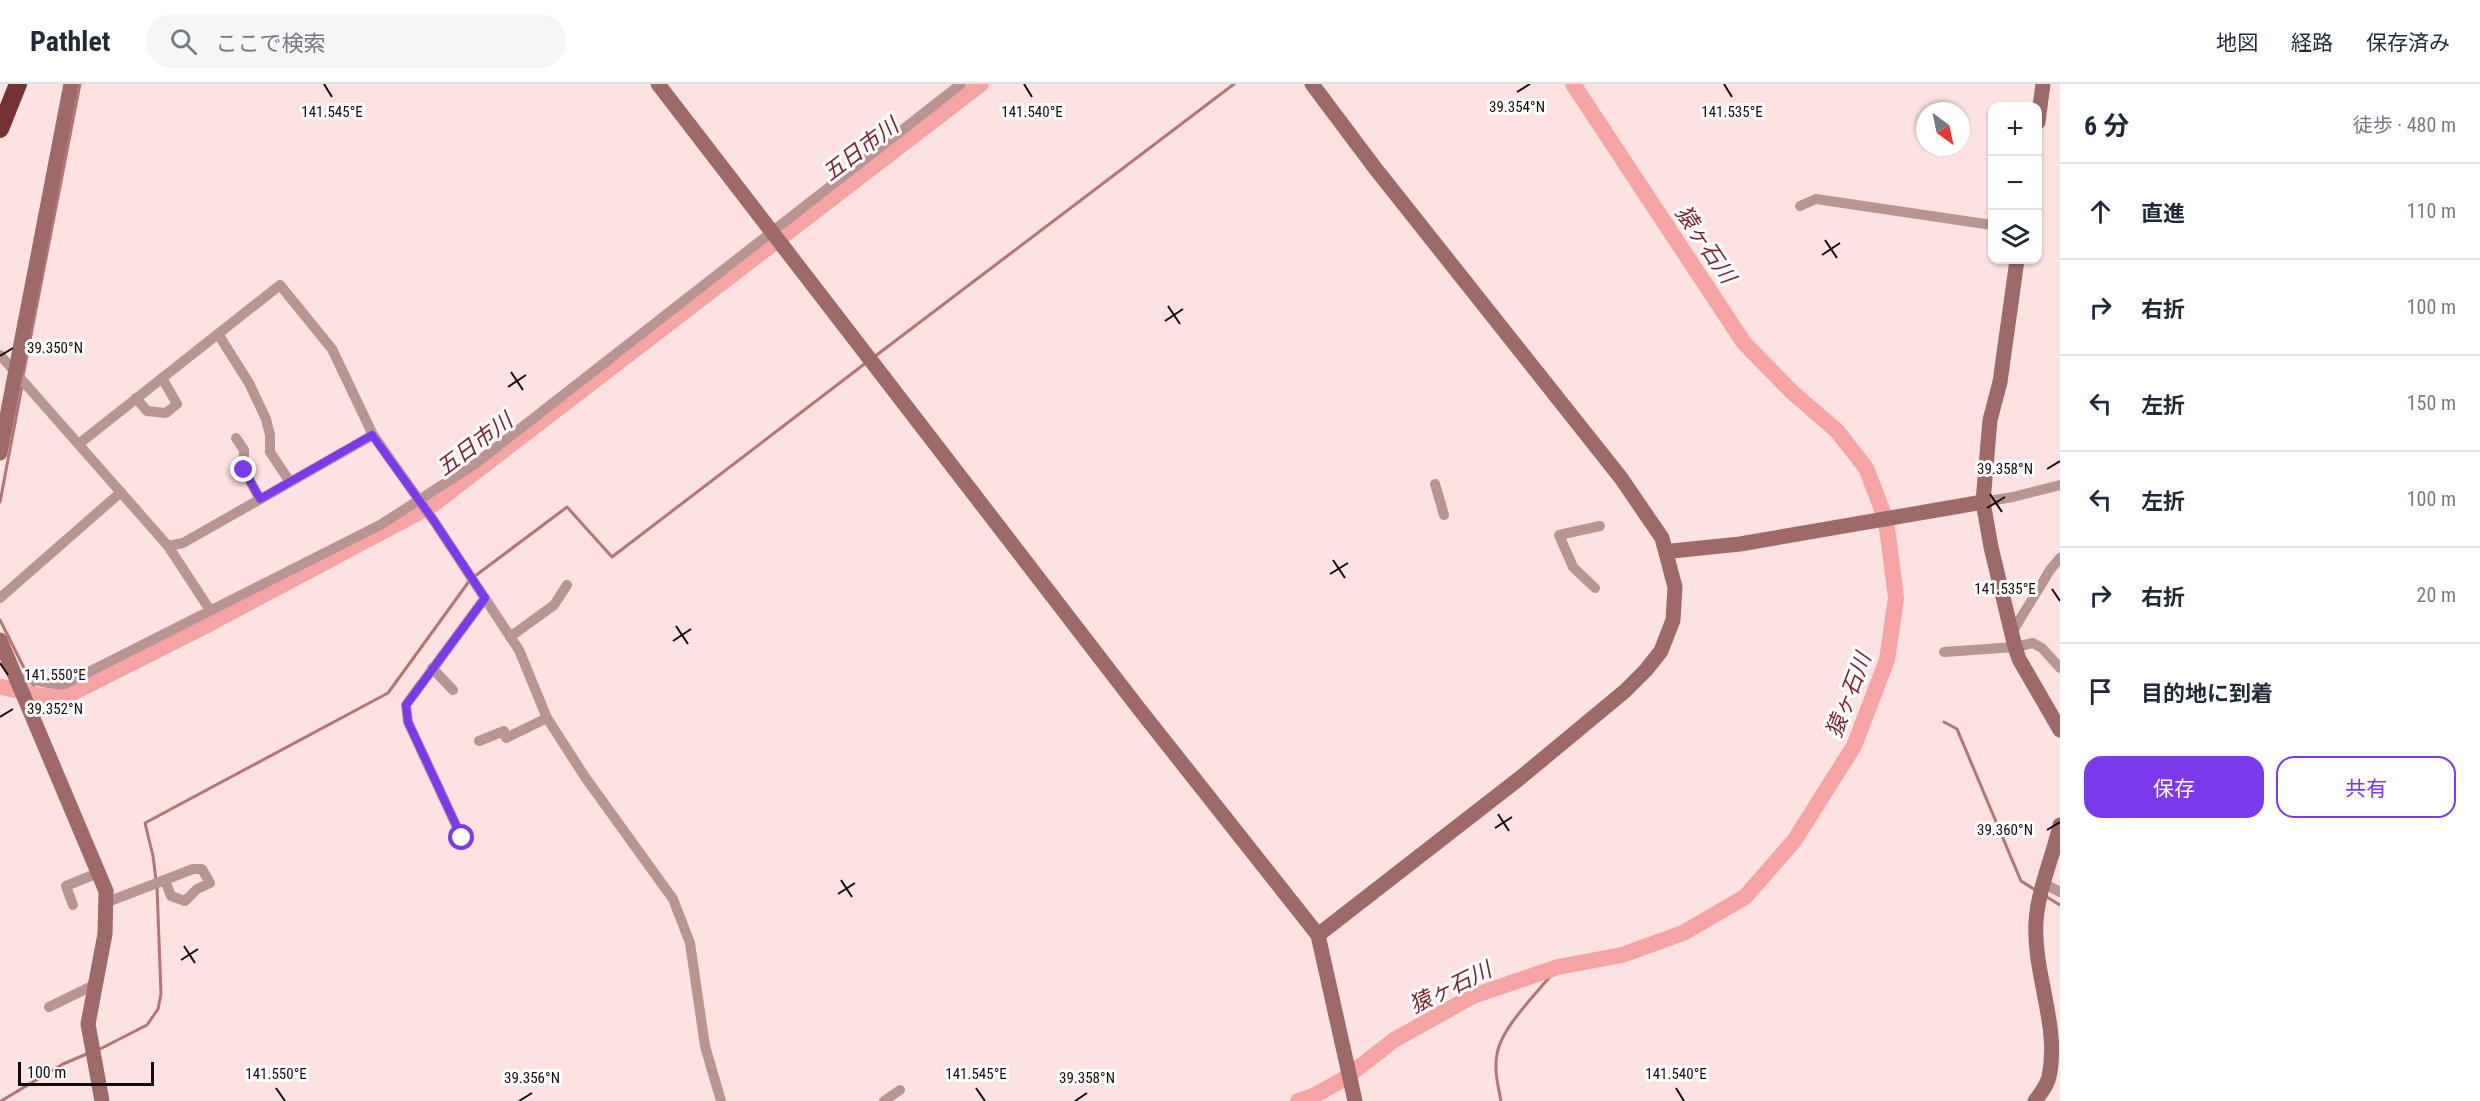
<!DOCTYPE html>
<html lang="ja">
<head>
<meta charset="utf-8">
<style>
  body { margin:0; font-family:"Roboto Condensed","Noto Sans JP",sans-serif; background:#f6f6f7; color:#1f2937 }
  .controls { position:absolute; right:18px; top:18px; display:grid; overflow:hidden; border-radius:12px; box-shadow:0 2px 4px #0004 }
  .controls button { width:54px; height:54px; display:grid; place-items:center; padding:0; border:0; border-bottom:2px solid #e0e1e3; background:#fff; color:#1f2937; font:30px sans-serif }
  .compass { position:absolute; left:1916px; top:18px; width:54px; height:54px; border-radius:50%; background:#fff; box-shadow:0 2px 4px #0004; rotate:147deg }
  .scale { position:absolute; left:18px; bottom:15px; width:136px; box-sizing:border-box; padding-left:6px; border:3px solid #160909; border-top:0; font-size:16px; line-height:21px; white-space:nowrap; color:#160909; -webkit-text-stroke:4px #fff; paint-order:stroke }
  .stop { position:absolute; width:18px; height:18px; margin:-14px; border:4px solid #7c3aed; border-radius:50%; background:#fff }
  .stop.end { background:#7c3aed; border-color:#fff; box-shadow:0 2px 6px #0008 }
  .list { margin:0; padding:0; list-style:none }
  h2 { display:flex; justify-content:space-between; align-items:center; height:78px; margin:0; padding:0 24px; font-size:26px }
  h2 small { font-size:20px; font-weight:400; color:#747a83 }
  .list li { display:grid; grid-template-columns:39px 1fr auto; gap:18px; align-items:center; box-sizing:border-box; height:96px; padding:0 24px; border-top:2px solid #e0e1e3 }
  .list b { display:block; font-size:22px; white-space:nowrap }
  .list em { font-size:20px; font-style:normal; color:#747a83 }
  .actions { display:flex; gap:12px; padding:18px 24px }
  .actions a { flex:1; padding:14px 0; border:2px solid #7c3aed; border-radius:18px; text-align:center; font-size:21px; color:#7c3aed }
  .actions .main { background:#7c3aed; color:#fff }
  .icon { flex:none; width:33px; height:33px; fill:none; stroke:currentColor; stroke-width:2; stroke-linecap:round; stroke-linejoin:round }
  .map { position:relative; flex:none; width:2060px; height:1017px; overflow:hidden }
  header { display:flex; align-items:center; gap:36px; box-sizing:border-box; height:84px; padding:0 30px; background:#fff; border-bottom:2px solid #e0e1e3 }
  header strong { font-size:28px }
  nav { display:flex; gap:33px; margin-inline-start:auto; font-size:21px }
  .search { width:420px; height:54px; background:#f6f6f7; display:flex; align-items:center; gap:15px; box-sizing:border-box; padding:0 21px; border-radius:33px; color:#747a83; font-size:22px }
  main { display:flex }
  aside { flex:1; background:#fff }
  .map>svg:first-child { display:block }
  .lines { fill:none; stroke-linecap:round; stroke-linejoin:round }
  .stream { stroke:#b37675; stroke-width:3 }
  .river { stroke:#f6a4a3; stroke-width:16 }
  .street { stroke:#b89492; stroke-width:10 }
  .secondary { stroke:#9d6a69; stroke-width:15 }
  .highway { stroke:#763133; stroke-width:18 }
  .route { stroke:#7c3aed; stroke-width:8 }
  .ticks { fill:none; stroke:#160909; stroke-width:2 }
  .labels { text-anchor:middle; stroke-width:6; stroke-linejoin:round; paint-order:stroke }
  .water-label { font-size:22px; font-style:italic; fill:#7c1f27; stroke:#fff }
  .ticks-label { font-size:15px; text-anchor:middle; fill:#160909; stroke:#fff; stroke-width:6; stroke-linejoin:round; paint-order:stroke }
</style>
</head>
<body>
<header>
<strong>Pathlet</strong>
<div class="search"><svg class="icon" aria-label="search" viewBox="0 0 24 24"><circle cx="10" cy="10" r="6"/><path d="M15 15l6 6"/></svg>ここで検索</div>
<nav><a>地図</a><a>経路</a><a>保存済み</a></nav>
</header>
<main>
<div class="map">
<svg width="2060" height="1017" viewBox="0 0 2060 1017">
  <rect width="100%" height="100%" fill="#fde2e1"/>
  <g class="lines">
    <g class="stream">
      <polyline points="874,273 1234,0"/>
      <polyline points="23,292 80,0"/>
      <polyline points="0,418 22,302"/>
      <polyline points="475,492 567,423 612,473 867,278"/>
      <polyline points="0,536 27,590"/>
      <polyline points="32,599 39,613"/>
      <polyline points="1944,638 1957,645 2021,797 2037,807"/>
      <polyline points="156,796 153,772 145,739 388,609 470,496"/>
      <polyline points="2045,812 2060,821"/>
      <polyline points="98,966 147,941 158,925 161,910 157,803"/>
      <polyline points="1,1017 63,980 89,969"/>
      <path d="M1501,1017C1498,1002 1494,986 1497,970C1501,943 1540,906 1558,883"/>
    </g>
    <g class="river">
      <path d="M0,603C28,607 43,618 72,609L205,542L431,422L981,0"/>
      <polyline points="1298,1017 1313,1012 1344,995 1394,956 1473,912 1558,883 1622,871 1683,849 1745,813 1794,757 1854,662 1887,576 1896,514 1886,436 1866,384 1837,347 1792,308 1744,259 1573,0"/>
    </g>
    <g class="street">
      <polyline points="1800,122 1816,115 1992,141"/>
      <polyline points="218,250 249,299 266,335 270,351 270,368 290,398"/>
      <polyline points="0,271 168,462 183,459 373,351"/>
      <polyline points="136,314 147,327 166,329 177,320 162,294"/>
      <polyline points="236,354 244,366 244,386 260,415"/>
      <polyline points="80,359 280,201 332,265 373,351 434,437 519,566 547,634 585,693 673,815 690,859 705,962 721,1017"/>
      <polyline points="1435,400 1444,431"/>
      <polyline points="1983,418 2013,413 2060,401"/>
      <polyline points="168,462 210,526"/>
      <polyline points="1595,504 1573,483 1559,451 1600,442"/>
      <polyline points="0,514 121,408"/>
      <polyline points="2011,550 2050,486 2060,474"/>
      <polyline points="510,553 554,521 567,501"/>
      <polyline points="1944,568 2015,563 2033,559 2042,564 2060,584"/>
      <polyline points="432,584 453,606"/>
      <path d="M16,594C33,593 47,602 65,600L380,441L475,380L961,0"/>
      <polyline points="479,657 504,647 506,654 547,634"/>
      <polyline points="462,754 408,638 406,621 485,514"/>
      <polyline points="2043,799 2060,808"/>
      <polyline points="105,819 193,785 202,785 210,799 197,805 185,817 171,812 165,796"/>
      <polyline points="73,821 66,802 98,789"/>
      <polyline points="49,923 96,900"/>
      <polyline points="884,1017 900,1006"/>
    </g>
    <g class="secondary">
      <polyline points="658,0 1140,626 1318,851 1355,1017"/>
      <polyline points="1312,0 1375,84 1621,394 1662,454 1675,503 1673,536 1661,567 1646,586 1625,607 1520,694 1318,851"/>
      <polyline points="2038,38 2043,0"/>
      <polyline points="2017,176 2000,298 1990,336 1983,418 1991,463 2015,563 2019,575 2060,646"/>
      <polyline points="0,369 71,0"/>
      <polyline points="1668,471 1672,467 1740,460 1983,418"/>
      <polyline points="0,556 106,807 105,850 88,940 102,1017"/>
      <path d="M2035,1017C2040,1010 2047,1002 2049,993C2060,942 2033,890 2036,838C2038,805 2053,773 2060,741"/>
    </g>
    <polyline class="highway" points="0,45 18,0"/>
  </g>
  <g class="lines">
    <polyline class="route" points="244,386 260,415 372,351 434,437 485,514 406,621 408,638 462,754"/>
  </g>
  <path class="ticks" d="M324,0L332,13M1024,0L1032,13M1724,0L1732,13M1517,8L1530,0M1825,156L1837,174M1822,171L1840,159M1168,222L1180,240M1165,237L1183,225M0,272L13,264M511,288L523,306M508,303L526,291M2047,385L2060,377M1990,410L2002,428M1987,424L2005,413M1333,476L1345,494M1330,490L1348,479M2052,505L2060,517M676,542L688,560M673,557L691,545M0,579L8,591M0,633L13,625M1498,730L1509,747M1495,744L1512,733M2047,746L2060,738M841,796L852,813M838,810L855,799M184,862L195,879M181,876L198,865M276,1004L285,1017M976,1004L985,1017M1676,1004L1684,1017M519,1017L532,1009M1075,1017L1087,1009"/>
  <g class="labels">
    <g class="water-label">
      <text transform="translate(860 65) rotate(-37)" y="8">五日市川</text>
      <text transform="translate(1706 160) rotate(56)" y="8">猿ヶ石川</text>
      <text transform="translate(474 360) rotate(-37)" y="8">五日市川</text>
      <text transform="translate(1848 611) rotate(-69)" y="8">猿ヶ石川</text>
      <text transform="translate(1450 903) rotate(-26)" y="8">猿ヶ石川</text>
    </g>
  </g>
  <g class="ticks-label">
    <text x="1517" y="28">39.354°N</text>
    <text x="332" y="33">141.545°E</text>
    <text x="1032" y="33">141.540°E</text>
    <text x="1732" y="33">141.535°E</text>
    <text x="55" y="269">39.350°N</text>
    <text x="2005" y="390">39.358°N</text>
    <text x="2005" y="510">141.535°E</text>
    <text x="55" y="596">141.550°E</text>
    <text x="55" y="630">39.352°N</text>
    <text x="2005" y="751">39.360°N</text>
    <text x="276" y="995">141.550°E</text>
    <text x="976" y="995">141.545°E</text>
    <text x="1676" y="995">141.540°E</text>
    <text x="532" y="999">39.356°N</text>
    <text x="1087" y="999">39.358°N</text>
  </g>
</svg>
<div class="controls">
<button>+</button>
<button>−</button>
<button><svg class="icon" aria-label="layers" viewBox="0 0 24 24"><path d="M12 4l9 5-9 5-9-5zM3 14l9 5 9-5"/></svg></button>
</div>
<svg class="compass" viewBox="-18 -18 36 36"><path d="M0-13l5 13h-10z" fill="#e53935"/><path d="M0 13l5-13h-10z" fill="#747a83"/></svg>
<div class="scale">100 m</div>
<div class="stop" style="left:462px;top:754px"></div>
<div class="stop end" style="left:244px;top:386px"></div>
</div>
<aside>
<h2>6 分<small>徒歩 · 480 m</small></h2>
<ul class="list">
<li><svg class="icon" aria-label="ahead" viewBox="0 0 24 24"><path d="M12 20V5M6 11l6-6 6 6"/></svg><div><b>直進</b></div><em>110 m</em></li>
<li><svg class="icon" aria-label="right" viewBox="0 0 24 24"><path d="M7 20v-9h11M14 6l5 5-5 5"/></svg><div><b>右折</b></div><em>100 m</em></li>
<li><svg class="icon" aria-label="left" viewBox="0 0 24 24"><path d="M17 20v-9H6M10 6l-5 5 5 5"/></svg><div><b>左折</b></div><em>150 m</em></li>
<li><svg class="icon" aria-label="left" viewBox="0 0 24 24"><path d="M17 20v-9H6M10 6l-5 5 5 5"/></svg><div><b>左折</b></div><em>100 m</em></li>
<li><svg class="icon" aria-label="right" viewBox="0 0 24 24"><path d="M7 20v-9h11M14 6l5 5-5 5"/></svg><div><b>右折</b></div><em>20 m</em></li>
<li><svg class="icon" aria-label="arrive" viewBox="0 0 24 24"><path d="M6 21V4h12l-3 4 3 4H6"/></svg><div><b>目的地に到着</b></div></li>
</ul>
<div class="actions"><a class="main">保存</a><a>共有</a></div>
</aside>
</main>
</body>
</html>
